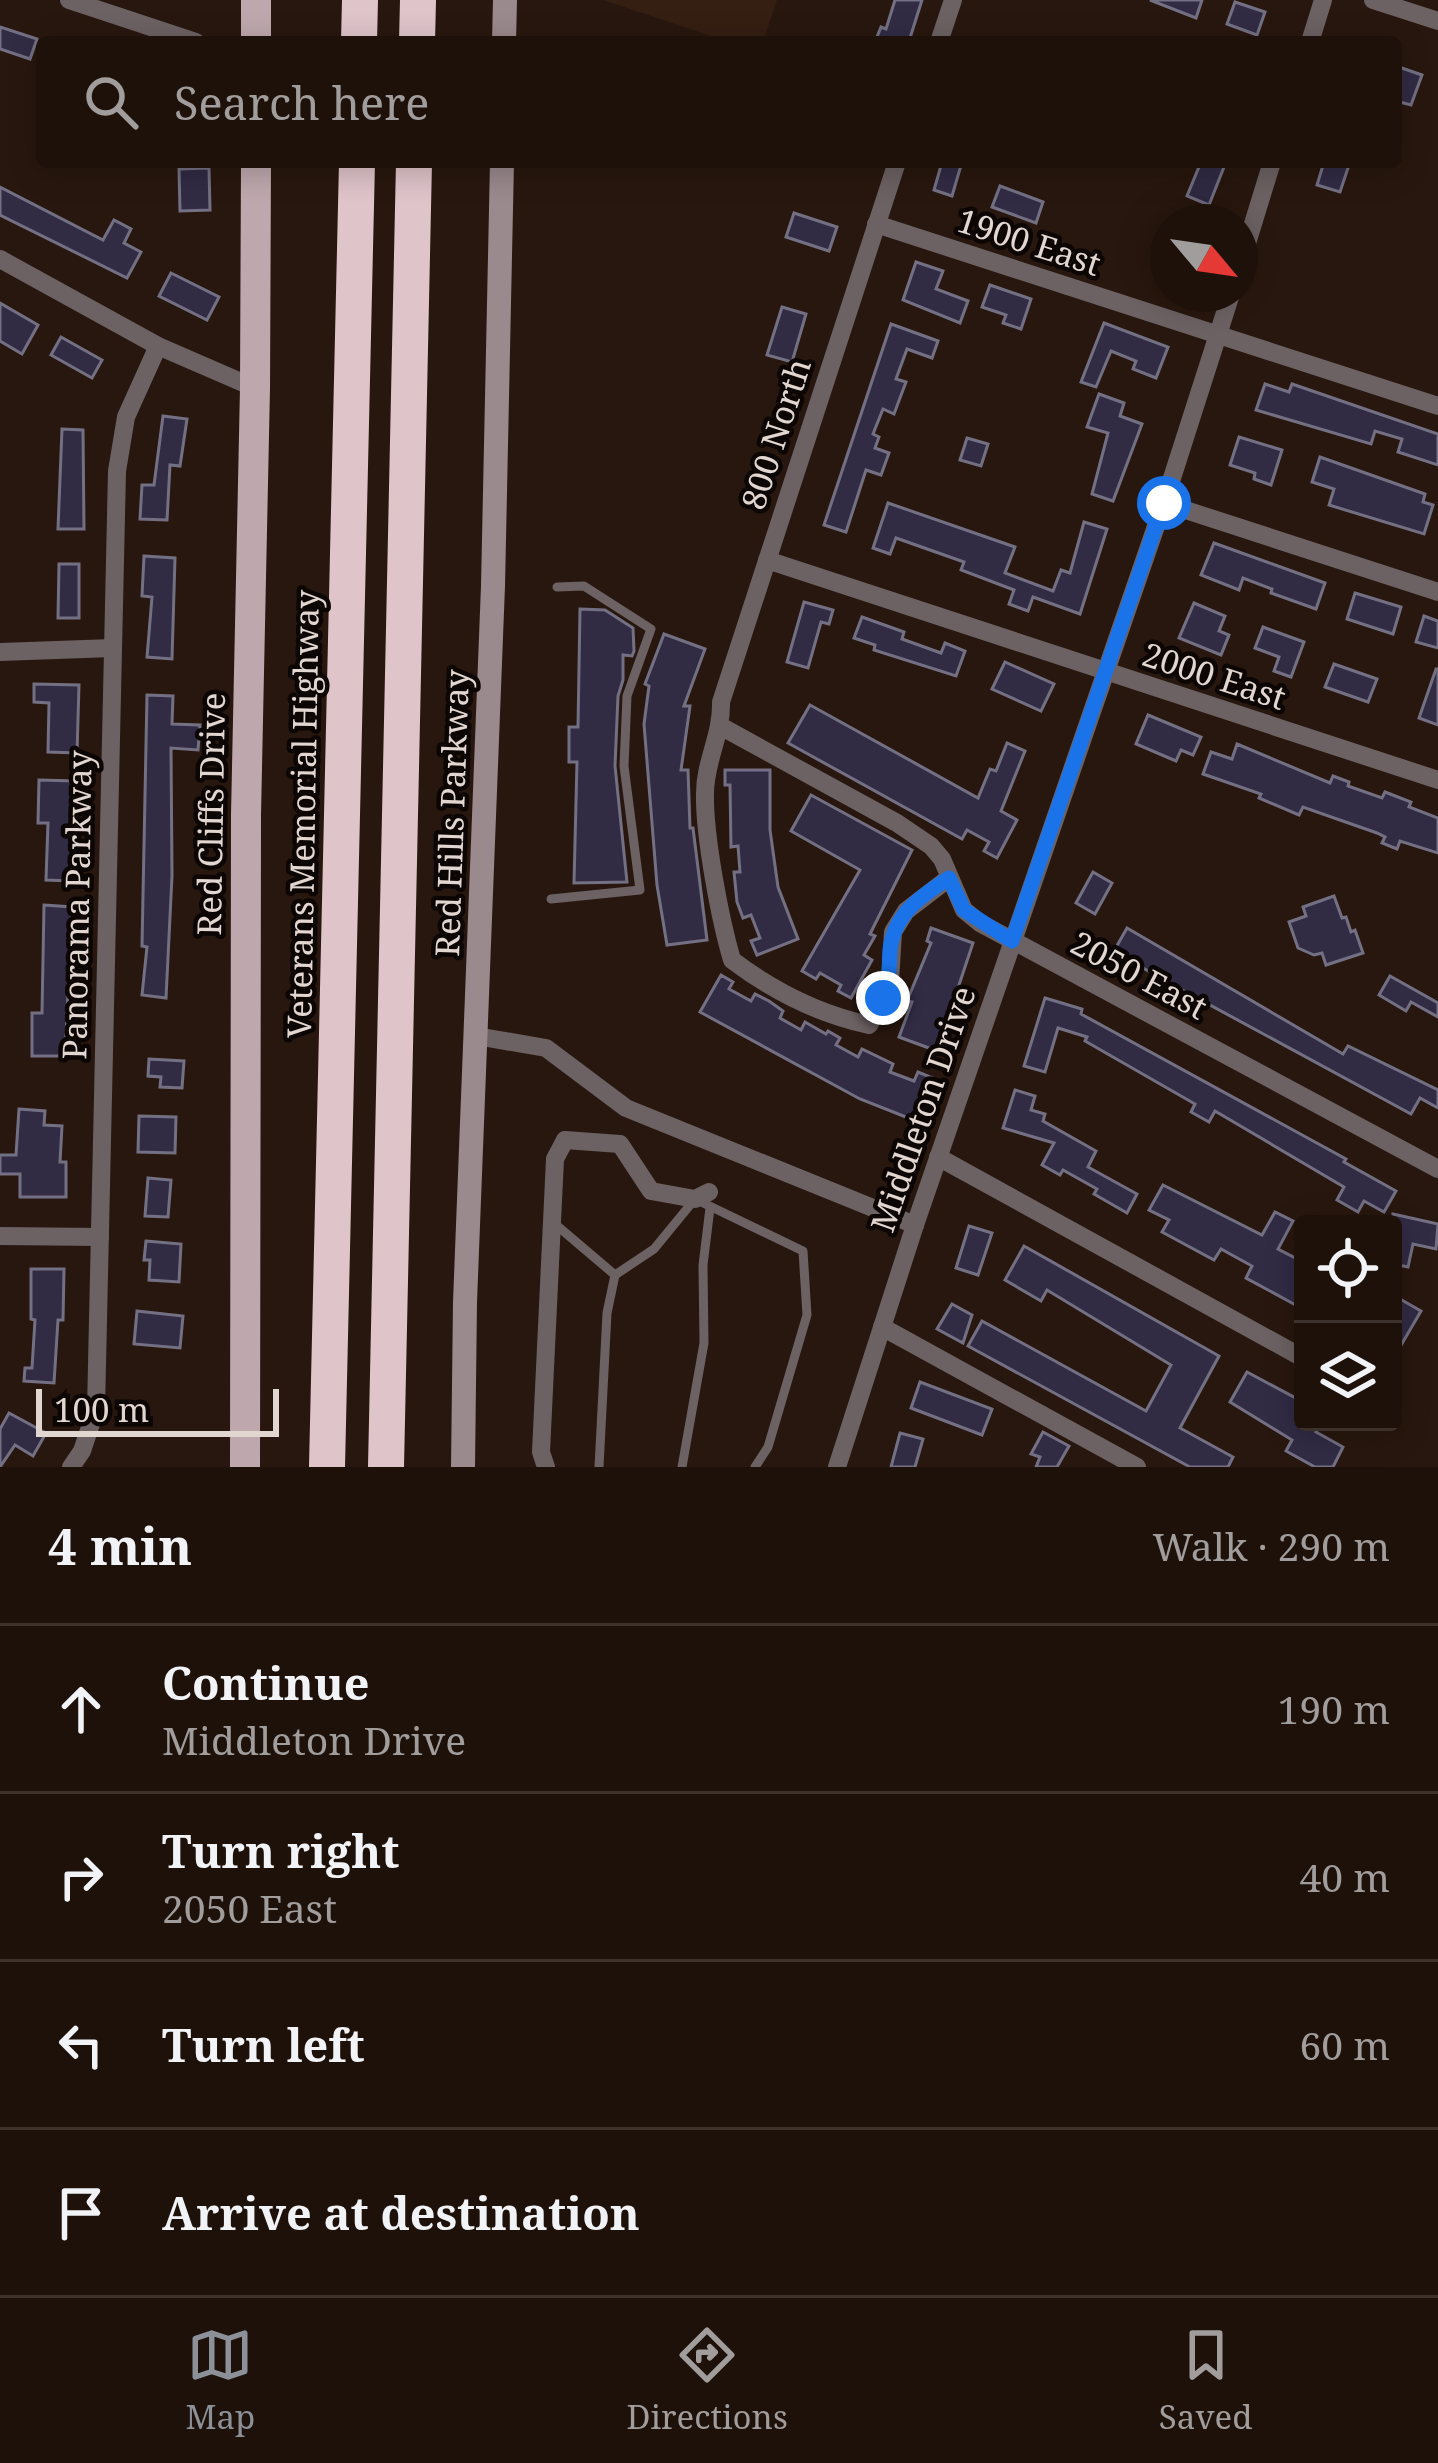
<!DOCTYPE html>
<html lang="en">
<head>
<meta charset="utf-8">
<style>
  body { margin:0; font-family:"Noto Serif",serif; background:#261a13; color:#f1f3f6 }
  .controls { position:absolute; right:36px; bottom:36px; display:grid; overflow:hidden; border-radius:12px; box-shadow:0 6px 30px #0003 }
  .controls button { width:108px; height:108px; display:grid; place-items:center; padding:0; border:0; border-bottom:3px solid #3c312b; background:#1e110a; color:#f1f3f6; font:60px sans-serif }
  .compass { position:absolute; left:1150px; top:204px; width:108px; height:108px; border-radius:50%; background:#1e110a; box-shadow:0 6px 30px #0003; rotate:119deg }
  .scale { position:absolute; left:36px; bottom:30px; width:243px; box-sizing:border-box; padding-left:12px; border:6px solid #e2d6d0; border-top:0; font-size:33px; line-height:42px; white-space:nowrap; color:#e2d6d0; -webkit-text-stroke:9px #0b0503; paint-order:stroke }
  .stop { position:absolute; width:36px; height:36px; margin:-27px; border:9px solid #1a73e8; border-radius:50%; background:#fff }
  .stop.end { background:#1a73e8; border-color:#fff; box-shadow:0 3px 12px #0008 }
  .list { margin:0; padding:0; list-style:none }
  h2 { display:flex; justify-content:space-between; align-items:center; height:156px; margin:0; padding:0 48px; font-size:51px }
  h2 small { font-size:39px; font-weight:400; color:#a19d9c }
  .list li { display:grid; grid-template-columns:78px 1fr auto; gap:36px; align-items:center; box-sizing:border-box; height:168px; padding:0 48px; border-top:3px solid #3c312b }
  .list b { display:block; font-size:45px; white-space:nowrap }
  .list p { margin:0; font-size:39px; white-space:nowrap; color:#a19d9c }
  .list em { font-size:39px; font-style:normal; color:#a19d9c }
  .icon { flex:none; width:66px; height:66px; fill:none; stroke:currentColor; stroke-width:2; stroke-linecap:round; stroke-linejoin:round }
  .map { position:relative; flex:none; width:1438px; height:1467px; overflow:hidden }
  .search { position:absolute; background:#1e110a; box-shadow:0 6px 30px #0003; left:36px; right:36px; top:36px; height:132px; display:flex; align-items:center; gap:30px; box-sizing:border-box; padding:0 42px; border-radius:12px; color:#a19d9c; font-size:45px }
  .sheet { height:828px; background:#1e110a }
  nav { display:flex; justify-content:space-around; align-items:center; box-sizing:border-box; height:168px; border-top:3px solid #3c312b; background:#1e110a; font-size:33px; color:#a19d9c }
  nav a { display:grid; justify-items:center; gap:6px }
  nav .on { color:#8c9099 }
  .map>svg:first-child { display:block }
  .built { fill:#351e12 }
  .building { fill:#312b44; stroke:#747084; stroke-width:3 }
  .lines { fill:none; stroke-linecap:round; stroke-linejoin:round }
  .service { stroke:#6c6163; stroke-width:9 }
  .minor { stroke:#6c6163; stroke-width:18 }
  .secondary { stroke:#9a898d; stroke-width:24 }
  .primary { stroke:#bea8ad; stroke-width:30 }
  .motorway { stroke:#dfc4ca; stroke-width:36 }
  .route { stroke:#1a73e8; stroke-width:15 }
  .labels { text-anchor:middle; stroke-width:9; stroke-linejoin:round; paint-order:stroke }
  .street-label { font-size:33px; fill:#e2d6d0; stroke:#0b0503 }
</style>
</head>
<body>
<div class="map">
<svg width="1438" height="1467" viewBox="0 0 1438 1467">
  <rect width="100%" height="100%" fill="#28170e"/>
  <polygon class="built" points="603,0 777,0 763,42 729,42"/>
  <g class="building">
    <polygon points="895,0 922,0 910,38 917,42 875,42 881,27 886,29"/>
    <polygon points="1150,0 1202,0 1196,18"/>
    <polygon points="1235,2 1265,12 1257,35 1227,24"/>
    <polygon points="0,27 37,39 30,59 0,49"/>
    <polygon points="1396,66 1422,75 1411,105 1396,101"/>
    <polygon points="942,162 962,162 952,196 934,190"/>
    <polygon points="1201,162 1226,162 1209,205 1187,196"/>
    <polygon points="1324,162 1350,162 1340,192 1317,185"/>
    <polygon points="209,168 210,210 180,211 179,169"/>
    <polygon points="1000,186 1043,202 1036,223 992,207"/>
    <polygon points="0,187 103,240 114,220 131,229 124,243 141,252 127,278 0,215"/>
    <polygon points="794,213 837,227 829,251 786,237"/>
    <polygon points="916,262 943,271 936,289 968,301 960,323 903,300"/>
    <polygon points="171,273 219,297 207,320 159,296"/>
    <polygon points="990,285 1031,299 1021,329 1003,323 1006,315 982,307"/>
    <polygon points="0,303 38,325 22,354 0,341"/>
    <polygon points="782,307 806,314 792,362 767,355"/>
    <polygon points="1104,323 1168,347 1156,378 1133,369 1136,361 1111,351 1096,387 1081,382"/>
    <polygon points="891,324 938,341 932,358 907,349 896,379 906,382 894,414 883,409 873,434 879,437 875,448 889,453 881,475 866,470 846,532 824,525"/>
    <polygon points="61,337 102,360 92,378 51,355"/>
    <polygon points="1265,384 1289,392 1292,384 1438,434 1438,465 1398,452 1402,439 1375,431 1371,444 1256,410"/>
    <polygon points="1099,394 1124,403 1120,416 1142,424 1113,501 1092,494 1108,433 1087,427"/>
    <polygon points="163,416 187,419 180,466 170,465 167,520 140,519 142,485 154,485"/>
    <polygon points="62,429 83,430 84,529 58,529"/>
    <polygon points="1239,437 1282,450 1271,485 1254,479 1255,473 1230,465"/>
    <polygon points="967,438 988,444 981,466 960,460"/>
    <polygon points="1320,457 1425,494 1423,502 1433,505 1424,534 1329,505 1334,489 1312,482"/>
    <polygon points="888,503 1015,547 1005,573 1053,591 1061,570 1070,573 1084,522 1107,529 1080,614 1033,597 1028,611 1009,604 1014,590 961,570 964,562 896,538 890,554 873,548"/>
    <polygon points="1214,543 1325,583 1316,609 1271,593 1272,589 1243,578 1239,590 1201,575"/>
    <polygon points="144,556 175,558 172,659 147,657 152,597 142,596"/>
    <polygon points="59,564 79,564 79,618 58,618"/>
    <polygon points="1355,593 1401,607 1393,634 1347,619"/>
    <polygon points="804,602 833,610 829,624 821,622 808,668 787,662"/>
    <polygon points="1194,603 1225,616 1219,631 1229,635 1221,655 1179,638"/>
    <polygon points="580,609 605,610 633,628 634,651 632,656 623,655 623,680 618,696 615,766 627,882 574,883 577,762 569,762 569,727 578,727"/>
    <polygon points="1424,616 1438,621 1438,648 1416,642"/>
    <polygon points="862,617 904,632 902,639 941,653 945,643 965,651 956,676 874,650 875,645 854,638"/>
    <polygon points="1263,627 1304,642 1291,677 1274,671 1279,657 1255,648"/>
    <polygon points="664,634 705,649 684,706 690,706 681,770 688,770 690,828 693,828 707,940 667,945 657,885 644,724 649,686 645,684"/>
    <polygon points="1005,662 1054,684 1041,711 992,689"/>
    <polygon points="1334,664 1377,679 1368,702 1325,687"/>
    <polygon points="1436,669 1438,669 1438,725 1419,718"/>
    <polygon points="34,684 79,685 77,753 48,752 49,703 34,702"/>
    <polygon points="147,695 173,696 172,724 200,725 198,750 171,748 172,876 166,998 142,995 147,947 142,946"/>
    <polygon points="810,705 978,798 990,769 996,771 1007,743 1025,751 1001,811 1017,820 997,858 984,851 989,842 967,830 962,839 788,743"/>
    <polygon points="1148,715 1201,737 1193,755 1181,750 1176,761 1136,744"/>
    <polygon points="1237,744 1330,783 1333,776 1349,782 1348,786 1382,798 1385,792 1411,802 1409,807 1438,818 1438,853 1400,841 1397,849 1382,843 1385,837 1377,833 1303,807 1299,815 1259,798 1261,794 1203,774 1211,752 1232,759"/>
    <polygon points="725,770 770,770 770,830 778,887 798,939 757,955 751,941 760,938 751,915 743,918 737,902 734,872 740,872 738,846 731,847 730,785 725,785"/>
    <polygon points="39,780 75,781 71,881 46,880 48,823 38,823"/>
    <polygon points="811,795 912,850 870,934 875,936 864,955 872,960 851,998 838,991 841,985 820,973 816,979 802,971 860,870 791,831"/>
    <polygon points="1093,872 1112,883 1095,914 1076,903"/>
    <polygon points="1334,896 1342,918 1346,917 1351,932 1355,930 1363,953 1326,965 1322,953 1314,955 1298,948 1289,922 1306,916 1303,907"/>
    <polygon points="44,905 72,907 65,1056 32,1056 32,1013 42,1013"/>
    <polygon points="931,928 973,943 937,1051 899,1037 912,1002 907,1001 931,943 927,941"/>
    <polygon points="1127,928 1343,1054 1348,1046 1438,1090 1438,1108 1420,1098 1411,1114 1162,979 1114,951"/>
    <polygon points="721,975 733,982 729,989 751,1001 755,994 769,1001 783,1011 780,1018 801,1030 805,1022 826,1034 828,1031 840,1038 836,1045 858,1057 862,1049 893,1064 890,1072 914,1081 918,1072 933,1078 916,1121 860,1099 700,1012"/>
    <polygon points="1390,976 1438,1003 1438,1017 1411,1002 1406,1011 1379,995"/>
    <polygon points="1045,998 1082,1009 1081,1014 1346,1159 1344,1162 1396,1191 1384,1212 1364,1201 1358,1212 1337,1200 1344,1187 1215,1111 1209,1122 1191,1112 1195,1104 1085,1041 1087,1037 1058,1028 1045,1072 1024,1066"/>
    <polygon points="149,1059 184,1061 182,1088 160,1087 161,1077 148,1076"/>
    <polygon points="1015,1090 1035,1096 1031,1110 1045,1114 1043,1121 1096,1151 1088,1167 1137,1194 1127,1213 1094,1194 1097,1189 1063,1170 1060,1175 1042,1165 1054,1143 1003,1128"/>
    <polygon points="19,1109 45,1111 44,1125 62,1126 60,1162 66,1162 66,1197 20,1197 20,1174 0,1174 0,1155 16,1155"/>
    <polygon points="139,1116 176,1117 175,1153 138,1152"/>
    <polygon points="148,1178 171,1180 168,1217 145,1216"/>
    <polygon points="1163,1185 1262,1235 1275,1212 1293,1221 1278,1249 1303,1262 1303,1309 1246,1278 1252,1266 1221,1249 1214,1260 1162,1232 1169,1220 1149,1210"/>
    <polygon points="1393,1214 1438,1224 1436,1249 1413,1244 1408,1267 1393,1264 1399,1231 1393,1230"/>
    <polygon points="969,1226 992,1233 978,1275 956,1268"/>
    <polygon points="146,1241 181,1244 179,1282 149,1280 150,1260 144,1260"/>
    <polygon points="1024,1246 1219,1356 1180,1428 1233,1457 1228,1467 1190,1467 968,1346 982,1321 1146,1411 1171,1365 1047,1290 1041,1301 1005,1280"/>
    <polygon points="31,1269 64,1269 63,1320 58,1320 54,1383 24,1381 25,1368 32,1368 35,1320 31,1319"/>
    <polygon points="1393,1295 1421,1311 1393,1359"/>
    <polygon points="952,1304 972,1315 963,1343 937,1329"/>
    <polygon points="137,1311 183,1316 180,1348 134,1344"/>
    <polygon points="1247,1372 1303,1402 1303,1422 1322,1422 1316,1432 1343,1447 1333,1467 1315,1467 1286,1451 1292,1440 1230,1402"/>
    <polygon points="920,1382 992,1409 982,1435 911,1408"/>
    <polygon points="9,1413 46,1433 33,1456 15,1445 0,1467 0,1429"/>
    <polygon points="1043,1432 1069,1446 1057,1467 1036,1467 1040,1457 1031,1454"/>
    <polygon points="900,1433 923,1439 915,1467 891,1467"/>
  </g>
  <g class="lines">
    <g class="service">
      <polyline points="551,899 640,890 624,766 627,696 651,629 584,586 557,587"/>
      <polyline points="555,1224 615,1275"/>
      <polyline points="599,1467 607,1313 615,1275 654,1249 695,1199 803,1251 807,1315 768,1447 755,1467"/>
      <polyline points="682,1467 704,1343 703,1265 710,1208"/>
    </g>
    <g class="minor">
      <polyline points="69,0 196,42"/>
      <polyline points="1373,0 1438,21"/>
      <polyline points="939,42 953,0"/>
      <polyline points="1310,42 1323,0"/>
      <path d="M897,162L721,702C722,735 705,761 705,793C704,835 720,919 732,960C773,991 818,1014 869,1025L890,982L893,932L906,911L949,878"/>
      <polyline points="876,224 1438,406"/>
      <polyline points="0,259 158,346 255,388"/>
      <polyline points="1240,266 1272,162"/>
      <polyline points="1164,503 1438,592"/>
      <polyline points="767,560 1438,780"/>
      <polyline points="0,652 113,648"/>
      <polyline points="722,727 897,823 931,846 942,859 964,910 980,923 1438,1169"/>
      <polyline points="476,1036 546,1048 626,1108 915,1225"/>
      <polyline points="938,1157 1303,1358"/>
      <polyline points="0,1236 100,1237"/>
      <polyline points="882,1327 1137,1467"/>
      <polyline points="71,1467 82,1451 96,1409 117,471 126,417 158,346"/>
      <polyline points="546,1467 541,1452 555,1159 565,1140 620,1144 651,1191 695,1199 709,1192"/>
      <polyline points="837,1467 915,1225 1164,503 1231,294"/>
    </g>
    <g class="secondary">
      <polyline points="504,42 505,0"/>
      <polyline points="463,1467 465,1302 493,586 502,162"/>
    </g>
    <g class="primary">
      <polyline points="256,0 256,42"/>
      <polyline points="245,1467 246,815 255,388 256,162"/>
    </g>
    <g class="motorway">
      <polyline points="359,42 360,0"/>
      <polyline points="417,42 418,0"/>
      <polyline points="327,1467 357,162"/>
      <polyline points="386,1467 414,162"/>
    </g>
  </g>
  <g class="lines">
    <path class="route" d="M883,998C890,981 889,968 890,950C894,914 921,896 949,878L964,910L1012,941L1164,503"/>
  </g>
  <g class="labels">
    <g class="street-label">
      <text transform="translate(1029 242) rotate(18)" y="12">1900 East</text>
      <text transform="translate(776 434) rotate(-72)" y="12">800 North</text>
      <text transform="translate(1214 676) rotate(18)" y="12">2000 East</text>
      <text transform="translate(452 813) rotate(-88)" y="12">Red Hills Parkway</text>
      <text transform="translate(211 814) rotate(-89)" y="12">Red Cliffs Drive</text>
      <text transform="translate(303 814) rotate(-89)" y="12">Veterans Memorial Highway</text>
      <text transform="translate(77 905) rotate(-89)" y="12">Panorama Parkway</text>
      <text transform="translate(1139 975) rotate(28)" y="12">2050 East</text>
      <text transform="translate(923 1109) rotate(-71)" y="12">Middleton Drive</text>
    </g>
  </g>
</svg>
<div class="controls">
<button><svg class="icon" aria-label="locate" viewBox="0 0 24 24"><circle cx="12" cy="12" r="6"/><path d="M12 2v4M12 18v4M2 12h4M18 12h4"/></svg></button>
<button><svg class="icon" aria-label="layers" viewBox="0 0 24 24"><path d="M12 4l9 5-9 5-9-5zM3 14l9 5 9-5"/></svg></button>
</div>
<svg class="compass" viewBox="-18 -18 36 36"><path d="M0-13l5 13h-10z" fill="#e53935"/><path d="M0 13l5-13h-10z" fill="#a19d9c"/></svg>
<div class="scale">100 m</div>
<div class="stop" style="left:1164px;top:503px"></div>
<div class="stop end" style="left:883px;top:998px"></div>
<div class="search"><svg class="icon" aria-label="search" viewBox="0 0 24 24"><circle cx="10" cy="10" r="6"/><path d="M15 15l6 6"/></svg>Search here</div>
</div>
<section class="sheet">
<h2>4 min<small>Walk · 290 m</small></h2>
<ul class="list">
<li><svg class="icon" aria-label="ahead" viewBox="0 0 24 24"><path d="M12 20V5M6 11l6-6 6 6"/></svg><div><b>Continue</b><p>Middleton Drive</p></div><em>190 m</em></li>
<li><svg class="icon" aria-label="right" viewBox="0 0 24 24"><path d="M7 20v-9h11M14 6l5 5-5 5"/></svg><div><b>Turn right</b><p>2050 East</p></div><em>40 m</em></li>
<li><svg class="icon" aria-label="left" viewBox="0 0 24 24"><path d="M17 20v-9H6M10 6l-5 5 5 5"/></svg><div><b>Turn left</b></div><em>60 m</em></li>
<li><svg class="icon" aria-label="arrive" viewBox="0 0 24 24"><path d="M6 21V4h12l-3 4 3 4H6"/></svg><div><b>Arrive at destination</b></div></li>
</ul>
</section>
<nav>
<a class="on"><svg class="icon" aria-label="map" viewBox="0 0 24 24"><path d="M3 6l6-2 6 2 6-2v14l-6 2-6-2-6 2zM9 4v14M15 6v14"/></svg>Map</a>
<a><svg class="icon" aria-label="directions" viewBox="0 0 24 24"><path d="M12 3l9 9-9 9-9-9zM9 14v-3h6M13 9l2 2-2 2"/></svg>Directions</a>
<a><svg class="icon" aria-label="saved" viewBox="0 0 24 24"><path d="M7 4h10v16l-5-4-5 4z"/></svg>Saved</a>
</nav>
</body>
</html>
